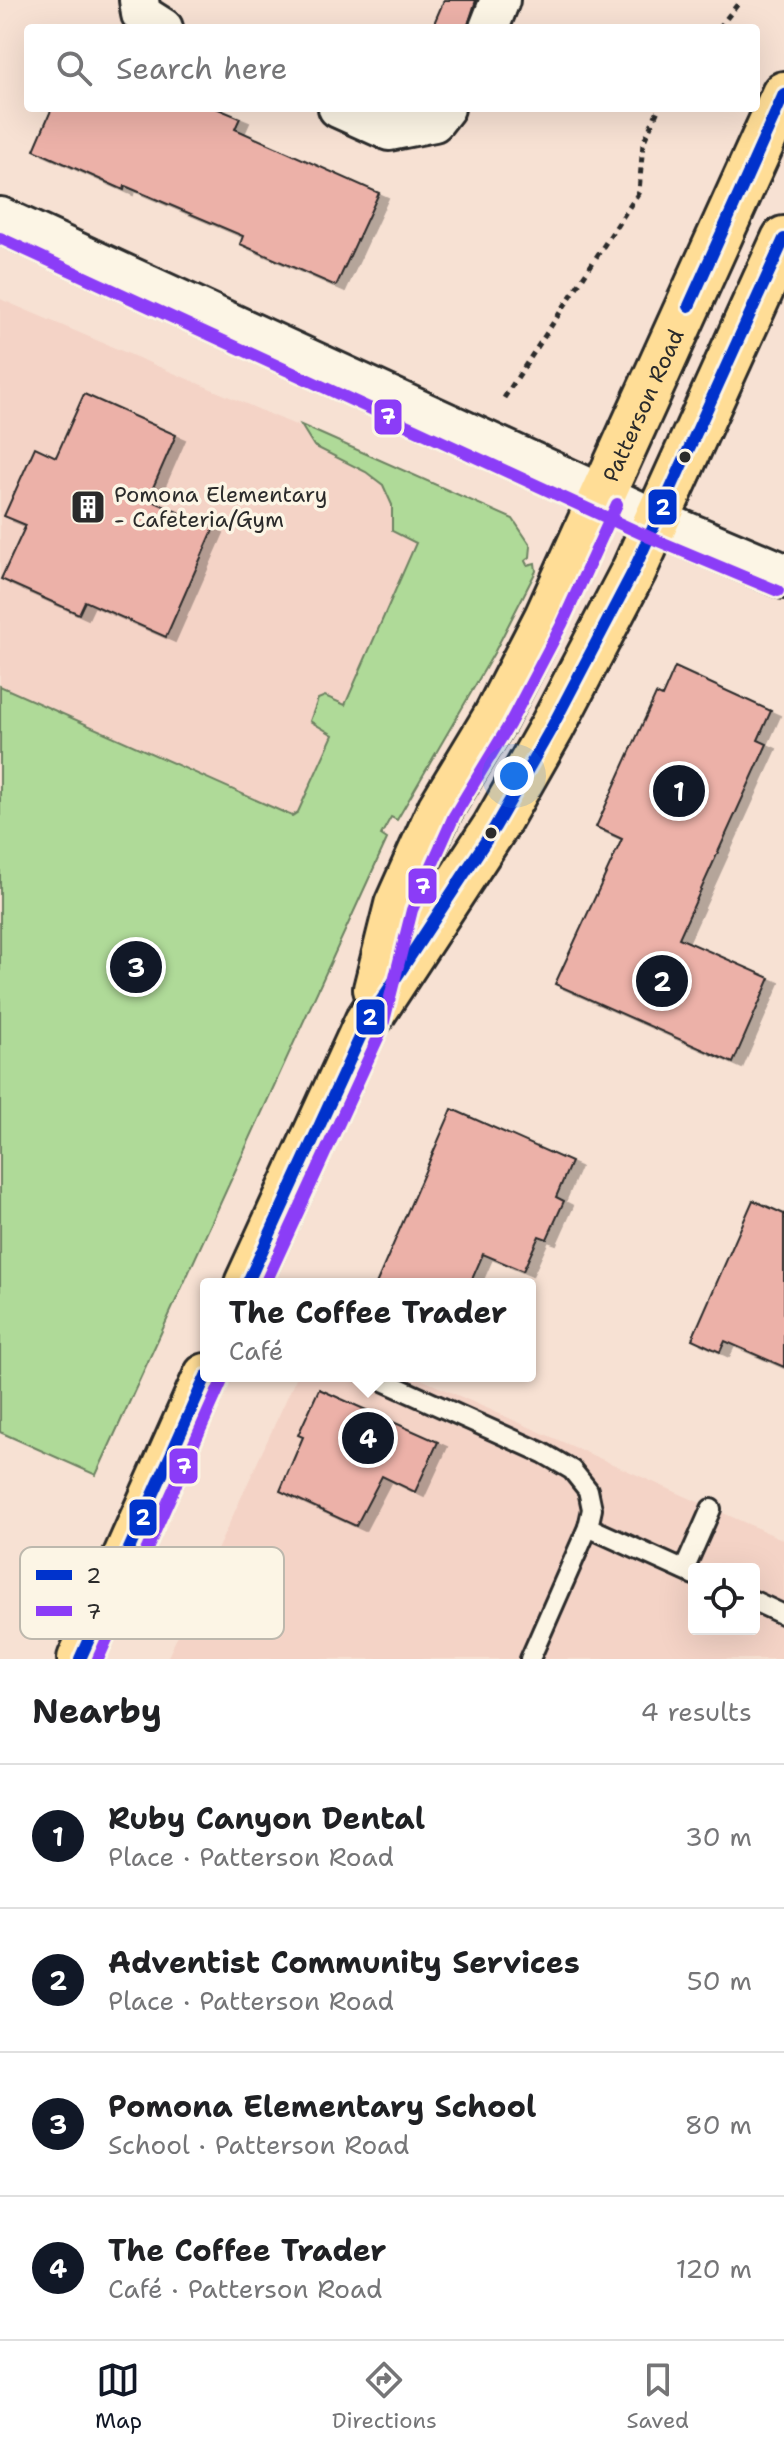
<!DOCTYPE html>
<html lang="en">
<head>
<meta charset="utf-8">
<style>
  body { margin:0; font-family:"Shantell Sans",sans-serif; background:#f6f6f6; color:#202124 }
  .controls { position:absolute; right:24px; bottom:24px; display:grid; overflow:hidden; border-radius:8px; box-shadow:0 8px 32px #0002 }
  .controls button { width:72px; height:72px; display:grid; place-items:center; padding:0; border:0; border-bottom:2px solid #e0e0e0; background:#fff; color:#202124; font:40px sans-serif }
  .you { position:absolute; left:514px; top:776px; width:28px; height:28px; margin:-20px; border:6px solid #fff; border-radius:50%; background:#1a73e8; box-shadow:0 0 0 12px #1a73e833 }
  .badge { display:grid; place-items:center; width:52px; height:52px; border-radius:50%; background:#111827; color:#fff; font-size:26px; font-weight:700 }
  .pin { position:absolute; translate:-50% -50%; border:4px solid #fff; box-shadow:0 2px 8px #0006 }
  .popup { position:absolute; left:200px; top:1278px; width:336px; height:104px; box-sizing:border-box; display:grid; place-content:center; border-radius:8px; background:#fff; filter:drop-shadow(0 2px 6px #0005); font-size:26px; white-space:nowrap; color:#757577 }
  .popup b { font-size:30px; color:#202124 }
  .popup::after { content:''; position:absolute; left:50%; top:100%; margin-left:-16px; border:16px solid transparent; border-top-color:#fff }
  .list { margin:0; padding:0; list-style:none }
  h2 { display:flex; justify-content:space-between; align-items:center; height:104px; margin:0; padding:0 32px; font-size:34px }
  h2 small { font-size:26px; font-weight:400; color:#757577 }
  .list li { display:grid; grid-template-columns:52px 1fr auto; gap:24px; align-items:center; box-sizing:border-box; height:144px; padding:0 32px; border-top:2px solid #e0e0e0 }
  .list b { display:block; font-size:30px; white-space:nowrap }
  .list p { margin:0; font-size:26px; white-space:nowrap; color:#757577 }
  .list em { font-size:26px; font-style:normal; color:#757577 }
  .icon { flex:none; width:44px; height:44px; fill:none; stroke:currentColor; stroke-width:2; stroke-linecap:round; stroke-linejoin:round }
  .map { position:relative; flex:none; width:784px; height:1659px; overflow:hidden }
  .search { position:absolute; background:#fff; box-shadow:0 8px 32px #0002; left:24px; right:24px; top:24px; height:88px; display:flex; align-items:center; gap:20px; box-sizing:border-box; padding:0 28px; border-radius:8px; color:#757577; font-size:30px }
  .sheet { height:680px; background:#fff }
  nav { display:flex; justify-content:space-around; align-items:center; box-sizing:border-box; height:112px; border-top:2px solid #e0e0e0; background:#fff; font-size:22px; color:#757577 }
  nav a { display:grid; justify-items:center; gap:4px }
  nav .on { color:#111827 }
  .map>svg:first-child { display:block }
  .built { fill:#f4d3c6; fill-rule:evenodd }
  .green { fill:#afda98; stroke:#6d8262; stroke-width:2 }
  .building { fill:#ecb1a8; stroke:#2b2b2b; stroke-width:2; filter:url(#shadow) }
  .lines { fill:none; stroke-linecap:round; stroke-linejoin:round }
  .lane-casing { stroke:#2b2b2b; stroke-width:24 }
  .street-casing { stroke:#2b2b2b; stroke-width:44 }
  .secondary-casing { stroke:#2b2b2b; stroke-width:50 }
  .primary-casing { stroke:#2b2b2b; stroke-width:50 }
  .path { stroke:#2b2b2b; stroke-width:5; stroke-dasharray:6 6; stroke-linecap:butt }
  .lane { stroke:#fcf5e5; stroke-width:18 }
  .street { stroke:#fcf5e5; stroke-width:38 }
  .secondary { stroke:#fcf5e5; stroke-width:44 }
  .primary { stroke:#ffdd96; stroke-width:44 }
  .bus-1-casing { stroke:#fcf5e5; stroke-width:18 }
  .bus-2-casing { stroke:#fcf5e5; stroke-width:18 }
  .bus-1 { stroke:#03c; stroke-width:12 }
  .bus-2 { stroke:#8b3cf7; stroke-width:12 }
  .bus-dot { fill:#2b2b2b; stroke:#fcf5e5; stroke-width:3 }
  .labels { text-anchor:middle; stroke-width:7; stroke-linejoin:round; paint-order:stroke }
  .street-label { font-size:22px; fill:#2b2b2b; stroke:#fcf5e5 }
  .poi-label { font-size:22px; fill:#2b2b2b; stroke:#fcf5e5; text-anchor:start }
  .key { fill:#fcf5e5; stroke:#bdb8ad; stroke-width:2 }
  .key-label { font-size:22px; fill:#2b2b2b }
  .line-badge { stroke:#fcf5e5; stroke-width:3 }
  .badge-label { font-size:22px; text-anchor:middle; font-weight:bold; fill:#fff }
</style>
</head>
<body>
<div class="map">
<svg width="784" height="1659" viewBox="0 0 784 1659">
  <defs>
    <filter id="shadow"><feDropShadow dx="9" dy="5" stdDeviation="0" flood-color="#0004"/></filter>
  </defs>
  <rect width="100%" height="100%" fill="#f7e1d3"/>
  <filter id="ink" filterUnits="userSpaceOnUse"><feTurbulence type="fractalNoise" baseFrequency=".0125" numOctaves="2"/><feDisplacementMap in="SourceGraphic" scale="16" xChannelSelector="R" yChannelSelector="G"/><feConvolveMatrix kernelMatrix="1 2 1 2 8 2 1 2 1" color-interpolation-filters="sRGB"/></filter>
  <g filter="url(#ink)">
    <g class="built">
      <polygon points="0,299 476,502 56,1457 0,1431"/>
      <path d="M297,1376H414L784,1540V1659H167ZM694,1569H754V1629H694Z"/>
    </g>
    <polygon class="green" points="301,425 513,519 531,546 530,557 525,561 527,565 535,563 536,571 494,653 397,820 391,817 381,835 387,839 96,1475 0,1432 0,686 292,816 298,812 333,735 310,721 318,699 325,696 345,705 416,543 392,531 392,505 383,485 366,472 314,446"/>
    <g class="building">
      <polygon points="444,0 476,0 467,28 432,28"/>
      <polygon points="52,108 216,108 240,118 235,129 379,193 336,286 240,244 243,236 125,186 124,190 34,150"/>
      <polygon points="84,394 176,435 148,499 214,528 166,637 85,601 79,614 1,579 26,525 4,516 35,447 56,457"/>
      <polygon points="675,667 771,711 758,740 767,744 679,938 770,978 733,1063 555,984 622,839 596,827 656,694 662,697"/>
      <polygon points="452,1109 571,1162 556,1197 564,1201 547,1239 539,1236 523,1271 483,1254 470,1284 376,1284"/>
      <polygon points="753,1200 784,1214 784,1367 725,1341 720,1352 692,1339"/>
      <polygon points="319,1389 438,1442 415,1492 382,1476 356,1526 280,1491 303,1437 298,1435"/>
    </g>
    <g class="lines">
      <defs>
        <g id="lane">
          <polyline points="372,1376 543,1453 572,1470 588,1490 592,1509 588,1527 530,1659"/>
          <polyline points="588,1527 694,1575"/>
          <polyline points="684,1570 711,1509"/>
          <polyline points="754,1601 784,1615"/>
        </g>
        <g id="street">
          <polyline points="139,0 141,14 163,28"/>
          <polyline points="489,28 500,0"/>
          <polyline points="338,108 389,131 434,122 445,108"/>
        </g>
        <polyline id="secondary" points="0,220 656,522 784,576"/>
        <g id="primary">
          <path id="s1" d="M376,989L397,905L440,809L495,718L547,617L784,94"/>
          <polyline points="247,1284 367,1022 495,827 552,727 634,570 784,239"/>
          <polyline points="80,1659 206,1376"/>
        </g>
      </defs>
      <use href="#lane" class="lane-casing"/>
      <use href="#street" class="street-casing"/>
      <use href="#secondary" class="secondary-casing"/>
      <use href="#primary" class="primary-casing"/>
      <g class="path">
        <polyline points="719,28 741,0"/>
        <polyline points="504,398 639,192 643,143 659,108"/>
      </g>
      <use href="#lane" class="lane"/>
      <use href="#street" class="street"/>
      <use href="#secondary" class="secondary"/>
      <use href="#primary" class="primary"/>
      <defs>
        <g id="bus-1">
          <polyline points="689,306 784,94"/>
          <polyline points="247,1284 367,1022 495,827 552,727 634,570 784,239"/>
          <polyline points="80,1659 206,1376"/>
        </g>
        <g id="bus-2">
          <polyline points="0,238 649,537 778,591"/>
          <polyline points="265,1284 382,1029 412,910 454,816 509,725 562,624 617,504"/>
          <polyline points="98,1659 221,1383"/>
        </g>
      </defs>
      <use href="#bus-1" class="bus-1-casing"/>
      <use href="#bus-2" class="bus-2-casing"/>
      <use href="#bus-1" class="bus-1"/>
      <use href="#bus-2" class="bus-2"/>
    </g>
  </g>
  <defs>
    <symbol id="building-square" viewBox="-11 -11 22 22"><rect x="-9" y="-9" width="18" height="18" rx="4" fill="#2b2b2b" stroke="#fcf5e5"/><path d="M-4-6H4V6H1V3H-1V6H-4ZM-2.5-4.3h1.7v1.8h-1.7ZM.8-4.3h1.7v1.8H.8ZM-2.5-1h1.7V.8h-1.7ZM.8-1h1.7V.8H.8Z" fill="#fff"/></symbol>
  </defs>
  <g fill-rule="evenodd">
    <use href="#building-square" x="68" y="487" width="40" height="40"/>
  </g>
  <g class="bus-dot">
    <circle cx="685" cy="457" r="7"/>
    <circle cx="491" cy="833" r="7"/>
  </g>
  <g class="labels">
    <g class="street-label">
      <text dy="8" stroke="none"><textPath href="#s1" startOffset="644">Patterson Road</textPath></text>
    </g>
    <g class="poi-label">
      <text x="114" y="502">Pomona Elementary<tspan x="114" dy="25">- Cafeteria/Gym</tspan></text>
    </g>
  </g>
  <rect x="20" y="1547" width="264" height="92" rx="12" class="key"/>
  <rect x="36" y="1570" width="36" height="10" fill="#03c"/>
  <rect x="36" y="1606" width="36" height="10" fill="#8b3cf7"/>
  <g class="key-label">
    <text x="86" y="1583">2</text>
    <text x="86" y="1619">7</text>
  </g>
  <g class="line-badge">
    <rect x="373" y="398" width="30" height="38" rx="8" fill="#8b3cf7"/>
    <rect x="647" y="488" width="31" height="38" rx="8" fill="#03c"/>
    <rect x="407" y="867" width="31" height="38" rx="8" fill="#8b3cf7"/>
    <rect x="355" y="998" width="31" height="38" rx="8" fill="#03c"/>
    <rect x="168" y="1447" width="31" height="38" rx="8" fill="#8b3cf7"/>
    <rect x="128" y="1498" width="30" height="39" rx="8" fill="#03c"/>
  </g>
  <g class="badge-label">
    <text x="388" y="424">7</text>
    <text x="663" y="515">2</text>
    <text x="423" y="894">7</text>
    <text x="370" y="1025">2</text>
    <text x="184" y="1474">7</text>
    <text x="143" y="1525">2</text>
  </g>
</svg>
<div class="controls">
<button><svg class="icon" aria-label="locate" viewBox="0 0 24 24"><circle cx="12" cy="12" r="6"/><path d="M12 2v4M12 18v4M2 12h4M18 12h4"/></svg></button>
</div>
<div class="you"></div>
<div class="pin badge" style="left:679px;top:791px">1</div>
<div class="pin badge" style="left:662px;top:981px">2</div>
<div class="pin badge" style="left:136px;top:967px">3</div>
<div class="pin badge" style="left:368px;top:1438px">4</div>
<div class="popup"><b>The Coffee Trader</b>Café</div>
<div class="search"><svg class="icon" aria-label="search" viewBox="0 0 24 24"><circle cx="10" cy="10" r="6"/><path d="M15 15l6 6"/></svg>Search here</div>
</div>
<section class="sheet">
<h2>Nearby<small>4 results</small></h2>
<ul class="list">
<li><span class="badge">1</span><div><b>Ruby Canyon Dental</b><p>Place · Patterson Road</p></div><em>30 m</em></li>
<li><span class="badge">2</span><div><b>Adventist Community Services</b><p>Place · Patterson Road</p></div><em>50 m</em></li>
<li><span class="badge">3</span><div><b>Pomona Elementary School</b><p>School · Patterson Road</p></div><em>80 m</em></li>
<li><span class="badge">4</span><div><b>The Coffee Trader</b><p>Café · Patterson Road</p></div><em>120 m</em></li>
</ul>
</section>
<nav>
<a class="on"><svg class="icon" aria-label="map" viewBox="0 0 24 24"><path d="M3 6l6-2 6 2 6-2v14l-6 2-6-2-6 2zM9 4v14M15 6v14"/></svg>Map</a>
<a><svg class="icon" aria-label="directions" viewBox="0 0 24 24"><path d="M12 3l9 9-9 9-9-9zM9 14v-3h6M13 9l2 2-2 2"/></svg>Directions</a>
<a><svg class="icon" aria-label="saved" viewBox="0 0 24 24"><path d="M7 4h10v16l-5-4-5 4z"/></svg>Saved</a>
</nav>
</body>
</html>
